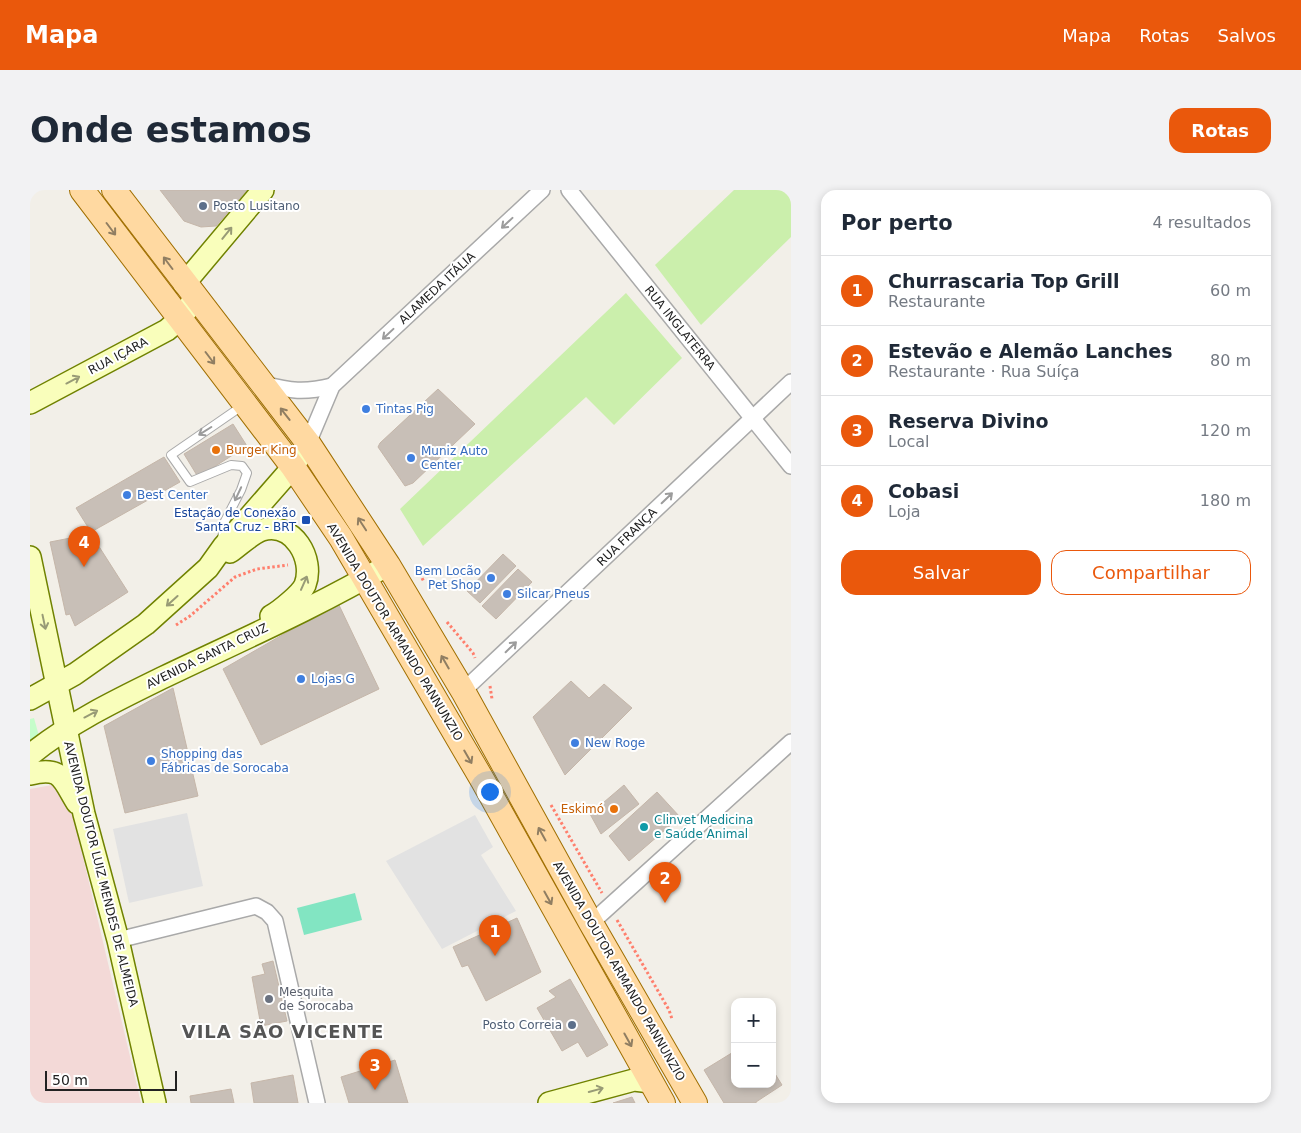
<!DOCTYPE html>
<html lang="pt">
<head>
<meta charset="utf-8">
<style>
  body { margin:0; font-family:"DejaVu Sans",sans-serif; background:#f2f2f3; color:#1f2937 }
  .controls { position:absolute; right:15px; bottom:15px; display:grid; overflow:hidden; border-radius:10px; box-shadow:0 2px 8px #0003 }
  .controls button { width:45px; height:45px; display:grid; place-items:center; padding:0; border:0; border-bottom:1px solid #e0e1e3; background:#fff; color:#1f2937; font:25px sans-serif }
  .scale { position:absolute; left:15px; bottom:12px; width:132px; box-sizing:border-box; padding-left:5px; border:2px solid #222; border-top:0; font-size:14px; line-height:18px; white-space:nowrap; color:#222; -webkit-text-stroke:4px #fff; paint-order:stroke }
  .you { position:absolute; left:459px; top:601px; width:18px; height:18px; margin:-12px; border:4px solid #fff; border-radius:50%; background:#1a73e8; box-shadow:0 0 0 8px #1a73e833 }
  .badge { display:grid; place-items:center; width:32px; height:32px; border-radius:50%; background:#ea580c; color:#fff; font-size:16px; font-weight:700 }
  .pin { position:absolute; translate:-50% -41px; filter:drop-shadow(0 1px 2px #0008) }
  .pin::after { content:''; position:absolute; top:26px; width:18px; height:15px; background:inherit; clip-path:polygon(0 0,100% 0,50% 100%) }
  .list { margin:0; padding:0; list-style:none }
  h2 { display:flex; justify-content:space-between; align-items:center; height:65px; margin:0; padding:0 20px; font-size:21px }
  h2 small { font-size:16px; font-weight:400; color:#747a83 }
  .list li { display:grid; grid-template-columns:32px 1fr auto; gap:15px; align-items:center; box-sizing:border-box; height:70px; padding:0 20px; border-top:1px solid #e0e1e3 }
  .list b { display:block; font-size:19px; white-space:nowrap }
  .list p { margin:0; font-size:16px; white-space:nowrap; color:#747a83 }
  .list em { font-size:16px; font-style:normal; color:#747a83 }
  .actions { display:flex; gap:10px; padding:15px 20px }
  .actions a { flex:1; padding:11px 0; border:1px solid #ea580c; border-radius:15px; text-align:center; font-size:18px; color:#ea580c }
  .actions .main { background:#ea580c; color:#fff }
  .map { position:relative; flex:none; width:761px; height:913px; overflow:hidden; border-radius:15px }
  header { display:flex; align-items:center; gap:30px; box-sizing:border-box; height:70px; padding:0 25px; background:#ea580c; color:#fff }
  header strong { font-size:24px }
  nav { display:flex; gap:28px; margin-inline-start:auto; font-size:18px }
  .intro { display:flex; align-items:center; justify-content:space-between; box-sizing:border-box; height:120px; padding:0 30px }
  h1 { margin:0; font-size:35px }
  .button { padding:12px 22px; border-radius:15px; background:#ea580c; color:#fff; font-size:18px; font-weight:700 }
  main { display:flex; gap:30px; padding:0 30px }
  aside { flex:1; background:#fff; border-radius:15px; box-shadow:0 2px 8px #0003 }
  .map>svg:first-child { display:block }
  .commercial { fill:#f3d9d7 }
  .grass { fill:#cbefac }
  .park { fill:#c5fdca }
  .pitch { fill:#82e5c2 }
  .parking { fill:#e2e2e2 }
  .building { fill:#c8bfb7; stroke:#c5b6a9 }
  .lines { fill:none; stroke-linecap:round; stroke-linejoin:round }
  .lane-casing { stroke:#a9a9a9; stroke-width:10 }
  .street-casing { stroke:#a9a9a9; stroke-width:18 }
  .secondary-casing { stroke:#708200; stroke-width:24 }
  .primary-casing { stroke:#a06f00; stroke-width:26 }
  .path { stroke:#ff7f6d; stroke-width:3; stroke-dasharray:2.5 2.5; stroke-linecap:butt }
  .lane { stroke:#fff; stroke-width:8 }
  .street { stroke:#fff; stroke-width:15 }
  .secondary { stroke:#f9febb; stroke-width:21 }
  .primary { stroke:#ffd9a1; stroke-width:24 }
  .oneway { stroke:#9c9c9c }
  .oneway2 { stroke:#907e62 }
  .oneway3 { stroke:#989b76 }
  .service-dot { fill:#5c6f8a; stroke:#fff; stroke-width:2 }
  .shop-dot { fill:#3f7fe0; stroke:#fff; stroke-width:2 }
  .food-dot { fill:#e8710a; stroke:#fff; stroke-width:2 }
  .transit-dot { fill:#1a4fb4; stroke:#fff; stroke-width:2 }
  .culture-dot { fill:#0f9aa8; stroke:#fff; stroke-width:2 }
  .worship-dot { fill:#6b7280; stroke:#fff; stroke-width:2 }
  .labels { text-anchor:middle; stroke-width:4; stroke-linejoin:round; paint-order:stroke }
  .service-label { font-size:12px; fill:#4e5e75; stroke:#fff; text-anchor:start }
  .street-label { font-size:12px; fill:#222; stroke:#fff }
  .shop-label { font-size:12px; fill:#366cbe; stroke:#fff; text-anchor:start }
  .food-label { font-size:12px; fill:#c56008; stroke:#fff; text-anchor:start }
  .transit-label { font-size:12px; fill:#164399; stroke:#fff; text-anchor:end }
  .culture-label { font-size:12px; fill:#0d838f; stroke:#fff; text-anchor:start }
  .worship-label { font-size:12px; fill:#5b616d; stroke:#fff; text-anchor:start }
  .district-label { font-size:18px; font-weight:bold; letter-spacing:1px; fill:#555; stroke:#fff }
</style>
</head>
<body>
<header>
<strong>Mapa</strong>
<nav><a>Mapa</a><a>Rotas</a><a>Salvos</a></nav>
</header>
<div class="intro"><h1>Onde estamos</h1><a class="button">Rotas</a></div>
<main>
<div class="map">
<svg width="761" height="913" viewBox="0 0 761 913">
  <rect width="100%" height="100%" fill="#f2efe8"/>
  <polygon class="commercial" points="22,595 33,604 40,612 111,913 0,913 0,599"/>
  <g class="grass">
    <polygon points="704,0 761,0 761,47 671,135 625,75"/>
    <polygon points="596,103 652,168 584,235 556,207 393,356 370,319"/>
  </g>
  <polygon class="park" points="4,528 9,546 0,553 0,529"/>
  <polygon class="pitch" points="325,703 332,730 274,745 267,718"/>
  <g class="parking">
    <polygon points="157,623 173,696 99,713 83,639"/>
    <polygon points="445,625 463,657 451,665 486,721 412,759 356,671"/>
  </g>
  <g class="building">
    <polygon points="130,0 217,0 186,36 171,37 154,31"/>
    <polygon points="408,199 445,234 383,293 375,296 348,257 350,253"/>
    <polygon points="203,234 217,256 168,287 154,264"/>
    <polygon points="134,267 150,292 61,342 46,318"/>
    <polygon points="61,344 98,402 45,436 40,424 36,425 20,352"/>
    <polygon points="473,364 486,376 450,413 437,401"/>
    <polygon points="488,379 502,392 466,429 452,416"/>
    <polygon points="308,413 349,499 231,555 193,479"/>
    <polygon points="541,491 559,508 574,494 602,518 535,585 503,527"/>
    <polygon points="143,498 168,606 95,623 74,536"/>
    <polygon points="594,595 609,614 571,644 560,624"/>
    <polygon points="627,602 650,627 599,671 579,646"/>
    <polygon points="487,728 511,782 456,811 438,775 432,777 423,757"/>
    <polygon points="243,771 257,831 231,836 222,787 235,784 232,774"/>
    <polygon points="540,789 578,855 557,867 548,852 532,861 507,818 526,807 519,801"/>
    <polygon points="705,861 705,894 742,894 742,879 752,895 726,912 726,913 694,913 674,880"/>
    <polygon points="365,870 378,913 319,913 311,887"/>
    <polygon points="263,885 268,913 224,913 221,893"/>
    <polygon points="201,899 204,913 161,913 160,906"/>
    <polygon points="602,907 605,913 583,913"/>
  </g>
  <g class="lines">
    <defs>
      <polyline id="lane" points="192,350 194,333 211,300 217,283 212,276 201,275 160,292 141,265 212,216"/>
      <g id="street">
        <polyline points="539,0 761,276"/>
        <path d="M233,194C261,201 274,203 302,196"/>
        <polyline points="278,253 302,196 512,0"/>
        <polyline points="433,501 761,192"/>
        <polyline points="561,733 761,552"/>
        <polyline points="88,750 226,716 237,722 245,731 287,913"/>
      </g>
      <g id="secondary">
        <polyline points="154,94 233,0"/>
        <path d="M0,213L137,140C149,130 159,121 164,106"/>
        <path d="M200,362C210,355 221,344 232,340C263,331 285,369 275,395C271,404 250,421 241,426"/>
        <polyline points="0,367 54,624 88,750 125,913"/>
        <polyline points="0,509 45,484 116,434 178,378 193,357 263,277 278,253"/>
        <path d="M0,565C41,532 87,510 134,487C209,451 287,417 358,375"/>
        <path d="M0,584C32,576 32,589 47,613"/>
        <polyline points="519,913 604,890 621,892"/>
      </g>
      <g id="primary">
        <polyline points="52,0 263,277 311,348 453,591 633,913"/>
        <polyline points="84,0 278,253 358,375 433,501 561,733 665,913"/>
      </g>
    </defs>
    <use href="#lane" class="lane-casing"/>
    <use href="#street" class="street-casing"/>
    <use href="#secondary" class="secondary-casing"/>
    <use href="#primary" class="primary-casing"/>
    <g class="path">
      <polyline points="386,383 389,382 394,392"/>
      <polyline points="417,432 443,463 445,468"/>
      <polyline points="146,435 160,426 205,387 227,379 258,375"/>
      <polyline points="460,496 462,509"/>
      <polyline points="521,615 572,703"/>
      <polyline points="587,730 639,820 642,829"/>
    </g>
    <use href="#lane" class="lane"/>
    <use href="#street" class="street"/>
    <use href="#secondary" class="secondary"/>
    <use href="#primary" class="primary"/>
  </g>
  <defs><path id="oneway-shaft" d="M-6 0H5M1.5-3L5.5 0L1.5 3" fill="none" stroke-width="1.6" stroke-linecap="round" stroke-linejoin="round" transform="scale(1.25)"/></defs>
  <g class="oneway">
    <use href="#oneway-shaft" transform="translate(477 33) rotate(137)"/>
    <use href="#oneway-shaft" transform="translate(358 144) rotate(137)"/>
    <use href="#oneway-shaft" transform="translate(175 241) rotate(148)"/>
    <use href="#oneway-shaft" transform="translate(208 304) rotate(115)"/>
    <use href="#oneway-shaft" transform="translate(637 308) rotate(-44)"/>
    <use href="#oneway-shaft" transform="translate(481 457) rotate(-44)"/>
  </g>
  <g class="oneway2">
    <use href="#oneway-shaft" transform="translate(81 39) rotate(53)"/>
    <use href="#oneway-shaft" transform="translate(138 73) rotate(-127)"/>
    <use href="#oneway-shaft" transform="translate(180 168) rotate(53)"/>
    <use href="#oneway-shaft" transform="translate(255 224) rotate(-128)"/>
    <use href="#oneway-shaft" transform="translate(332 334) rotate(-123)"/>
    <use href="#oneway-shaft" transform="translate(415 472) rotate(-120)"/>
    <use href="#oneway-shaft" transform="translate(438 567) rotate(60)"/>
    <use href="#oneway-shaft" transform="translate(512 644) rotate(-119)"/>
    <use href="#oneway-shaft" transform="translate(518 708) rotate(61)"/>
    <use href="#oneway-shaft" transform="translate(598 850) rotate(61)"/>
  </g>
  <g class="oneway3">
    <use href="#oneway-shaft" transform="translate(197 43) rotate(-51)"/>
    <use href="#oneway-shaft" transform="translate(43 190) rotate(-28)"/>
    <use href="#oneway-shaft" transform="translate(274 393) rotate(-66)"/>
    <use href="#oneway-shaft" transform="translate(142 411) rotate(138)"/>
    <use href="#oneway-shaft" transform="translate(14 432) rotate(78)"/>
    <use href="#oneway-shaft" transform="translate(61 524) rotate(-28)"/>
    <use href="#oneway-shaft" transform="translate(566 900) rotate(-15)"/>
  </g>
  <g class="service-dot">
    <circle cx="173" cy="16" r="5"/>
    <circle cx="542" cy="835" r="5"/>
  </g>
  <g class="shop-dot">
    <circle cx="336" cy="219" r="5"/>
    <circle cx="381" cy="268" r="5"/>
    <circle cx="97" cy="305" r="5"/>
    <circle cx="461" cy="388" r="5"/>
    <circle cx="477" cy="404" r="5"/>
    <circle cx="271" cy="489" r="5"/>
    <circle cx="545" cy="553" r="5"/>
    <circle cx="121" cy="571" r="5"/>
  </g>
  <g class="food-dot">
    <circle cx="186" cy="260" r="5"/>
    <circle cx="584" cy="619" r="5"/>
  </g>
  <rect class="transit-dot" x="271" y="325" width="10" height="10" rx="2.5"/>
  <circle class="culture-dot" cx="614" cy="637" r="5"/>
  <circle class="worship-dot" cx="239" cy="809" r="5"/>
  <g class="labels">
    <g class="service-label">
      <text x="183" y="20">Posto Lusitano</text>
      <text x="532" y="839" text-anchor="end">Posto Correia</text>
    </g>
    <g class="street-label">
      <text transform="translate(407 98) rotate(-43)" y="4">ALAMEDA ITÁLIA</text>
      <text transform="translate(650 138) rotate(51)" y="4">RUA INGLATERRA</text>
      <text transform="translate(88 166) rotate(-28)" y="4">RUA IÇARA</text>
      <text transform="translate(597 347) rotate(-44)" y="4">RUA FRANÇA</text>
      <text transform="translate(365 442) rotate(59)" y="4">AVENIDA DOUTOR ARMANDO PANNUNZIO</text>
      <text transform="translate(177 466) rotate(-26)" y="4">AVENIDA SANTA CRUZ</text>
      <text transform="translate(71 684) rotate(76)" y="4">AVENIDA DOUTOR LUIZ MENDES DE ALMEIDA</text>
      <text transform="translate(589 781) rotate(60)" y="4">AVENIDA DOUTOR ARMANDO PANNUNZIO</text>
    </g>
    <g class="shop-label">
      <text x="346" y="223">Tintas Pig</text>
      <text x="391" y="265">Muniz Auto<tspan x="391" dy="14">Center</tspan></text>
      <text x="107" y="309">Best Center</text>
      <text x="451" y="385" text-anchor="end">Bem Locão<tspan x="451" dy="14">Pet Shop</tspan></text>
      <text x="487" y="408">Silcar Pneus</text>
      <text x="281" y="493">Lojas G</text>
      <text x="555" y="557">New Roge</text>
      <text x="131" y="568">Shopping das<tspan x="131" dy="14">Fábricas de Sorocaba</tspan></text>
    </g>
    <g class="food-label">
      <text x="196" y="264">Burger King</text>
      <text x="574" y="623" text-anchor="end">Eskimó</text>
    </g>
    <g class="transit-label">
      <text x="266" y="327">Estação de Conexão<tspan x="266" dy="14">Santa Cruz - BRT</tspan></text>
    </g>
    <g class="culture-label">
      <text x="624" y="634">Clinvet Medicina<tspan x="624" dy="14">e Saúde Animal</tspan></text>
    </g>
    <g class="worship-label">
      <text x="249" y="806">Mesquita<tspan x="249" dy="14">de Sorocaba</tspan></text>
    </g>
    <g class="district-label">
      <text x="253" y="848">VILA SÃO VICENTE</text>
    </g>
  </g>
</svg>
<div class="controls">
<button>+</button>
<button>−</button>
</div>
<div class="scale">50 m</div>
<div class="you"></div>
<div class="pin badge" style="left:465px;top:766px">1</div>
<div class="pin badge" style="left:635px;top:713px">2</div>
<div class="pin badge" style="left:345px;top:900px">3</div>
<div class="pin badge" style="left:54px;top:377px">4</div>
</div>
<aside>
<h2>Por perto<small>4 resultados</small></h2>
<ul class="list">
<li><span class="badge">1</span><div><b>Churrascaria Top Grill</b><p>Restaurante</p></div><em>60 m</em></li>
<li><span class="badge">2</span><div><b>Estevão e Alemão Lanches</b><p>Restaurante · Rua Suíça</p></div><em>80 m</em></li>
<li><span class="badge">3</span><div><b>Reserva Divino</b><p>Local</p></div><em>120 m</em></li>
<li><span class="badge">4</span><div><b>Cobasi</b><p>Loja</p></div><em>180 m</em></li>
</ul>
<div class="actions"><a class="main">Salvar</a><a>Compartilhar</a></div>
</aside>
</main>
</body>
</html>
